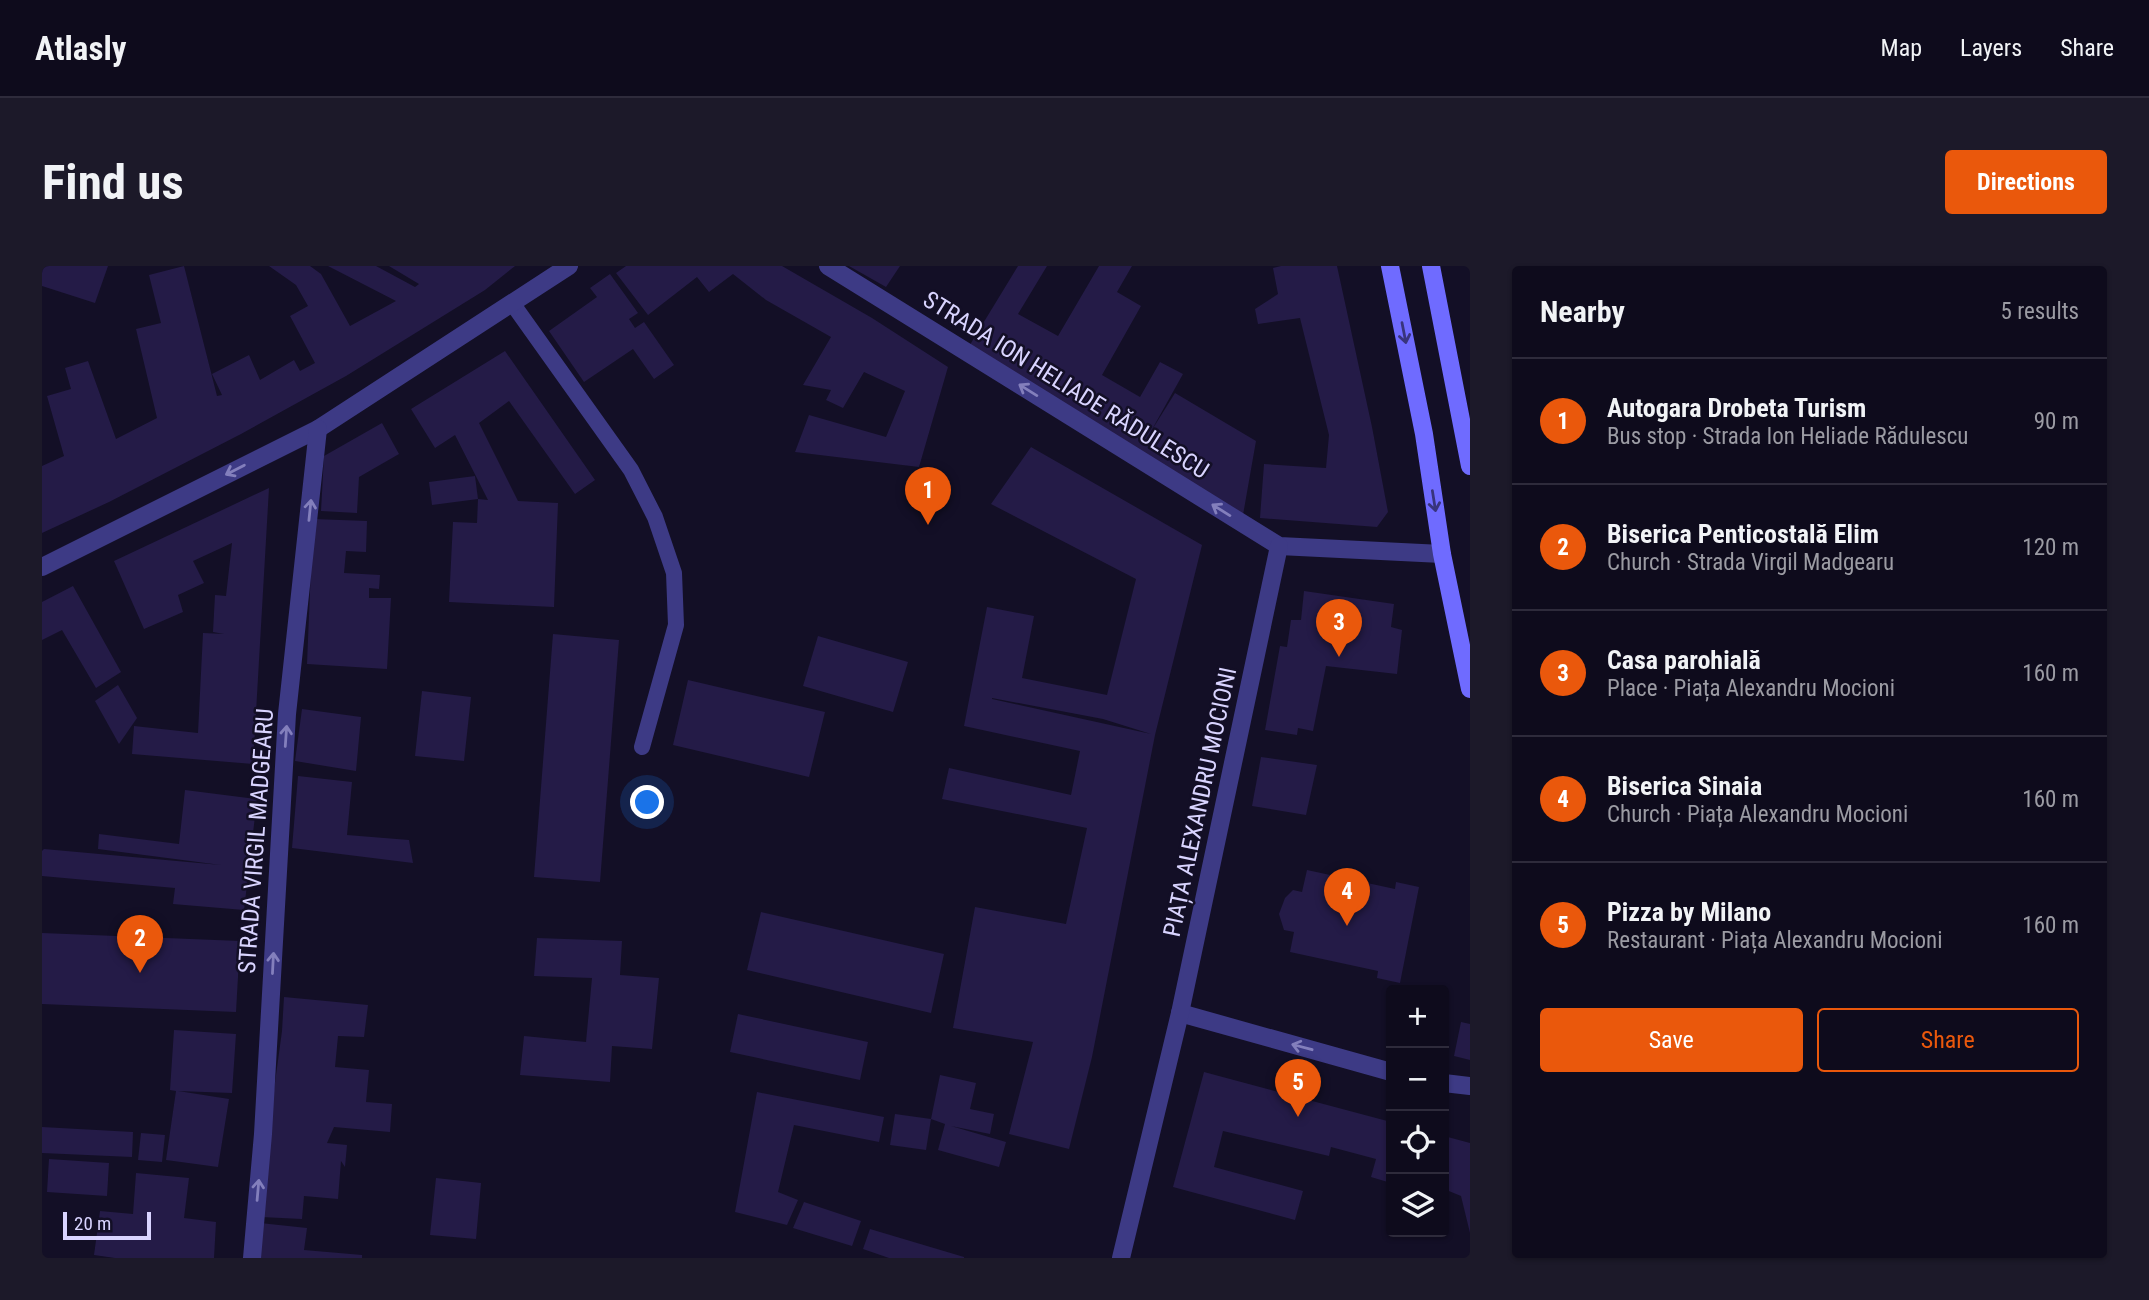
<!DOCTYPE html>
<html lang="en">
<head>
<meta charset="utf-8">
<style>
  body { margin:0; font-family:"Roboto Condensed",sans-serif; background:#1c1929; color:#f1f3f6 }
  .controls { position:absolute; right:21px; bottom:21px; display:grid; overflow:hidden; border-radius:7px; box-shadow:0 2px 5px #0004 }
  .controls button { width:63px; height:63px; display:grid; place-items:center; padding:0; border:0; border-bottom:2px solid #2e2b3b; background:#0e0b1c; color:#f1f3f6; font:35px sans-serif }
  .scale { position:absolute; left:21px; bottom:18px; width:88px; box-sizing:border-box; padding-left:7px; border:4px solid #d9d4ff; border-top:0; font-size:19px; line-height:24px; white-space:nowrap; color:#d9d4ff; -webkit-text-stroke:5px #130f26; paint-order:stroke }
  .you { position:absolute; left:606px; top:537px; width:24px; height:24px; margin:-18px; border:5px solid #fff; border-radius:50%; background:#1a73e8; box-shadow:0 0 0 10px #1a73e833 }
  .badge { display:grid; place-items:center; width:46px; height:46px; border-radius:50%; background:#ea580c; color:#fff; font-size:23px; font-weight:700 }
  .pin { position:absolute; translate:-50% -58px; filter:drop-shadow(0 2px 4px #0008) }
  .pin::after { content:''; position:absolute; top:37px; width:24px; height:21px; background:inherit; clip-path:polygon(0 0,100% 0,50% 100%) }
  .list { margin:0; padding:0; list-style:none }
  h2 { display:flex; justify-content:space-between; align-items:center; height:91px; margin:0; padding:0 28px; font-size:30px }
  h2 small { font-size:23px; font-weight:400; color:#9b9ba3 }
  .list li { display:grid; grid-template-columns:46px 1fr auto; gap:21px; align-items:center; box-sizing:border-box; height:126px; padding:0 28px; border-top:2px solid #2e2b3b }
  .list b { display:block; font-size:26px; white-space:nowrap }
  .list p { margin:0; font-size:23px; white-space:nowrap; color:#9b9ba3 }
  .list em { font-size:23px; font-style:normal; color:#9b9ba3 }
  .actions { display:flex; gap:14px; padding:21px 28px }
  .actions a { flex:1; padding:16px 0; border:2px solid #ea580c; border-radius:7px; text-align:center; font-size:24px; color:#ea580c }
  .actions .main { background:#ea580c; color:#fff }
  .icon { flex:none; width:38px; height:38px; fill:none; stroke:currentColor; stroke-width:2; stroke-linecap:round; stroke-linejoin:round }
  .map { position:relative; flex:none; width:1428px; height:992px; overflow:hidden; border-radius:7px }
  header { display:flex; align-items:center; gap:42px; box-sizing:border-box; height:98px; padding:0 35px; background:#0e0b1c; border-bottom:2px solid #2e2b3b }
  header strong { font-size:33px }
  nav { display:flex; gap:38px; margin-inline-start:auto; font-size:24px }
  .intro { display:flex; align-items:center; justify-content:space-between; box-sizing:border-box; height:168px; padding:0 42px }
  h1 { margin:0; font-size:49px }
  .button { padding:18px 32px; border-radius:7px; background:#ea580c; color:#fff; font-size:24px; font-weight:700 }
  main { display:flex; gap:42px; padding:0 42px }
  aside { flex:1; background:#0e0b1c; border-radius:7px; box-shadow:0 2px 5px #0004 }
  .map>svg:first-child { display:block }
  .building { fill:#241b47; fill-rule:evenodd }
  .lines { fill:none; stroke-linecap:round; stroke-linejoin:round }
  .service { stroke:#3d3a85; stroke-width:16 }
  .minor { stroke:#3d3a85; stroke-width:18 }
  .secondary { stroke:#6f6bff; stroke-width:18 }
  .oneway { stroke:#38347d }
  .oneway2 { stroke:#837fbc }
  .labels { text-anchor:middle; stroke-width:5; stroke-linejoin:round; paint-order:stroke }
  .street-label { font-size:24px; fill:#d9d4ff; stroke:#130f26 }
</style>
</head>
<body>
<header>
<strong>Atlasly</strong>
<nav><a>Map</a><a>Layers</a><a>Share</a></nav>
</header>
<div class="intro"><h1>Find us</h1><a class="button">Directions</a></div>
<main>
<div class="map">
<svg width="1428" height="992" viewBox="0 0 1428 992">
  <rect width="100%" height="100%" fill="#130f26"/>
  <g class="building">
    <polygon points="0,0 66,0 53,37 0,20"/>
    <polygon points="142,0 175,130 180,129 170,108 207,89 218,114 252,94 258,105 273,97 248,50 266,40 254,19 227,0 268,0 279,8 308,60 354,35 286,0 334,0 373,21 377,18 347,0 473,0 443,24 304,110 199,168 67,236 0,267 0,200 22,190 5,130 29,123 23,102 46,95 74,173 115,152 94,63 119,57 107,9"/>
    <polygon points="584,0 740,0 830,52 906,101 877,201 753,186 767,149 844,171 863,125 822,106 801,142 784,134 789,124 761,119 789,71 724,34 691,8 667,26 655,11 606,49 574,7"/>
    <polygon points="807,0 858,0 844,21"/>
    <polygon points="976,0 1005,0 976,48 1016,70 1057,0 1090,0 1075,26 1099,40 1060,109 1098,131 1118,96 1141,108 1108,167 1133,127 1214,175 1201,249 926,82"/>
    <polygon points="1239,0 1295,0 1330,161 1346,246 1335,261 1218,252 1222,198 1284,202 1287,169 1258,52 1216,58 1213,43 1236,28 1231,2"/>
    <polygon points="568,8 596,47 587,53 593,62 602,56 632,99 612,113 591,83 542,116 507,65 555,31 548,22"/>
    <polygon points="463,85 553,214 533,228 467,135 437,157 476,235 516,237 512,341 407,336 411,256 435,257 436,233 446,234 413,169 393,182 369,143"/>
    <polygon points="340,157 357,188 317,211 315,247 279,245 282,190"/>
    <path d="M989,181L1160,279L1113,469L1050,791L1027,883L967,868L991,776L911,762L933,641L1024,658L1045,562L900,533L907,502L1029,529L1038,485L922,460L945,341L992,350L980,412L1065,429L1094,313L949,238ZM950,432L1061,453L1109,468L950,433Z"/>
    <polygon points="433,210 436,233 390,239 387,216"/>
    <polygon points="227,222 211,498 90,488 92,460 156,467 161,367 182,368 171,366 173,329 184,330 190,277 151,295 162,317 136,329 141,346 102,363 72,295"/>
    <polygon points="271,253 325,255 324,286 304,285 302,307 338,309 337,323 327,322 327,332 349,332 345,403 265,398"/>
    <polygon points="31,320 79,406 54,422 20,364 0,374 0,336"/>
    <polygon points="1262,325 1352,338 1349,361 1360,364 1355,408 1284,400 1271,465 1256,462 1255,469 1223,464 1238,380 1245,381 1249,354 1259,354"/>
    <polygon points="511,368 577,374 558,616 492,611"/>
    <polygon points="776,370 866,396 851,446 761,420"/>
    <polygon points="646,414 783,446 767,511 631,479"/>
    <polygon points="76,419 95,452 77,478 53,435"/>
    <polygon points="380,425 429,431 422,495 373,490"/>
    <polygon points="260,443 319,451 314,505 253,495"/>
    <polygon points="1219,491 1275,499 1264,549 1210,540"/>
    <polygon points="256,510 310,516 305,569 367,574 371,597 250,582"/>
    <polygon points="143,524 215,533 202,644 131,638 133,622 0,610 0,585 2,583 179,599 56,583 57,568 137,578"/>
    <polygon points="1265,604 1353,623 1354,616 1377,621 1358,717 1335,712 1336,705 1248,686 1252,666 1242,664 1237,648 1243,632 1251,624 1260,626"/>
    <polygon points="719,646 902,688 889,747 705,704"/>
    <polygon points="0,667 198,675 194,746 0,738"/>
    <polygon points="495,672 580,675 578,709 617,712 610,783 570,780 568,816 478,809 482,770 544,776 550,712 492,710"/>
    <polygon points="242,731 326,739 322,771 296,770 293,801 327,804 324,836 350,838 348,866 292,861 285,877 305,879 303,901 299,895 296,933 262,930 260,953 219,951 223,890 240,765"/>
    <polygon points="696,748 826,776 818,814 688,786"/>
    <polygon points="1419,756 1428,758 1428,794 1412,790"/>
    <polygon points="132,764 194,768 190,827 136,825 187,833 176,901 124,894 134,825 128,824"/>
    <polygon points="1162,806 1349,856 1349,917 1329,911 1334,893 1289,881 1287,890 1181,865 1172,901 1261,925 1253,954 1131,921"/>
    <polygon points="898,809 934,817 928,843 952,848 948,868 909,860 964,876 957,901 896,884 903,858 889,853"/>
    <polygon points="715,826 842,851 837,876 752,859 736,926 756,934 745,959 693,946"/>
    <polygon points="853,848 889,853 884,884 848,879"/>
    <polygon points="0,861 91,866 90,891 0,887"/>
    <polygon points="99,867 123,869 120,896 96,894"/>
    <polygon points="1402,870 1428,877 1428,967 1419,930 1402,923"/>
    <polygon points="7,893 67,897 65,930 5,926"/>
    <polygon points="94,907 147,912 142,952 174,956 172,992 73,992 52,989 58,945 91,948"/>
    <polygon points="394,912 439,917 434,973 388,969"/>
    <polygon points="762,936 819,955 810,980 751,962"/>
    <polygon points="218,957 265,962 262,984 320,989 320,992 216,992"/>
    <polygon points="828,963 922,991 922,992 847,992 821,983"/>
  </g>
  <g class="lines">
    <polyline class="service" points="470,37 589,204 613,251 632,307 634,359 600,481"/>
    <g class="minor">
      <polyline points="786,0 1237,280 1400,288"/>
      <polyline points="0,301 276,163 527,0"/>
      <polyline points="1138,747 1349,806"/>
      <polyline points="1402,817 1428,820"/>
      <polyline points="210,992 221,868 245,448 276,163"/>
      <polyline points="1079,992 1138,747 1237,280"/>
    </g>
    <g class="secondary">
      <polyline points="1348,0 1382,168 1400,288 1428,423"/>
      <polyline points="1389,0 1428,200"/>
    </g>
  </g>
  <defs><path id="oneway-shaft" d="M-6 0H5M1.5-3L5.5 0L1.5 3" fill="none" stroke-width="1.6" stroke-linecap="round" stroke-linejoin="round" transform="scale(1.75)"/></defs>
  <g class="oneway">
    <use href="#oneway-shaft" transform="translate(1362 67) rotate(79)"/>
    <use href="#oneway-shaft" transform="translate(1392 235) rotate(81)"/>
  </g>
  <g class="oneway2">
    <use href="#oneway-shaft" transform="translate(986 124) rotate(-148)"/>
    <use href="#oneway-shaft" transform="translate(193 204) rotate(153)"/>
    <use href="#oneway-shaft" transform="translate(268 244) rotate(-84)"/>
    <use href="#oneway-shaft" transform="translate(1179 244) rotate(-148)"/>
    <use href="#oneway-shaft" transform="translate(244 470) rotate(-86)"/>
    <use href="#oneway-shaft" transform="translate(231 697) rotate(-87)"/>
    <use href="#oneway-shaft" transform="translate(1260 781) rotate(-165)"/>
    <use href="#oneway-shaft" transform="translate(216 924) rotate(-85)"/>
  </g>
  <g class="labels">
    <g class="street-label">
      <text transform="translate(1024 119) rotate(32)" y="8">STRADA ION HELIADE RĂDULESCU</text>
      <text transform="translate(1158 536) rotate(-78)" y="8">PIAȚA ALEXANDRU MOCIONI</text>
      <text transform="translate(214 575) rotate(-86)" y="8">STRADA VIRGIL MADGEARU</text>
    </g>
  </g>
</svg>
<div class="controls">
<button>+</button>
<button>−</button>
<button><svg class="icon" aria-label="locate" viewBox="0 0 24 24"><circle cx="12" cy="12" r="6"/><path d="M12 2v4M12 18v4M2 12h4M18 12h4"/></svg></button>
<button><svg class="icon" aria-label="layers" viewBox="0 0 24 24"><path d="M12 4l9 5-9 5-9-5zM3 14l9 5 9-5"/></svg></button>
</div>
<div class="scale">20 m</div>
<div class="you"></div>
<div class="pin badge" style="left:886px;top:259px">1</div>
<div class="pin badge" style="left:98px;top:707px">2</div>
<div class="pin badge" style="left:1297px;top:391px">3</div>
<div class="pin badge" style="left:1305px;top:660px">4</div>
<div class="pin badge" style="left:1256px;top:851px">5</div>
</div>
<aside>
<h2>Nearby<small>5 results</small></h2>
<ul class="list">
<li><span class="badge">1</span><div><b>Autogara Drobeta Turism</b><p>Bus stop · Strada Ion Heliade Rădulescu</p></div><em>90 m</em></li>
<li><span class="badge">2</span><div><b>Biserica Penticostală Elim</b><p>Church · Strada Virgil Madgearu</p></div><em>120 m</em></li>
<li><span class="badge">3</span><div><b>Casa parohială</b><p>Place · Piața Alexandru Mocioni</p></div><em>160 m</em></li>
<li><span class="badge">4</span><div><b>Biserica Sinaia</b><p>Church · Piața Alexandru Mocioni</p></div><em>160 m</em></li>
<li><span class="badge">5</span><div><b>Pizza by Milano</b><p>Restaurant · Piața Alexandru Mocioni</p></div><em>160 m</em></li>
</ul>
<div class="actions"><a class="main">Save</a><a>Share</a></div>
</aside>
</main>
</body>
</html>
